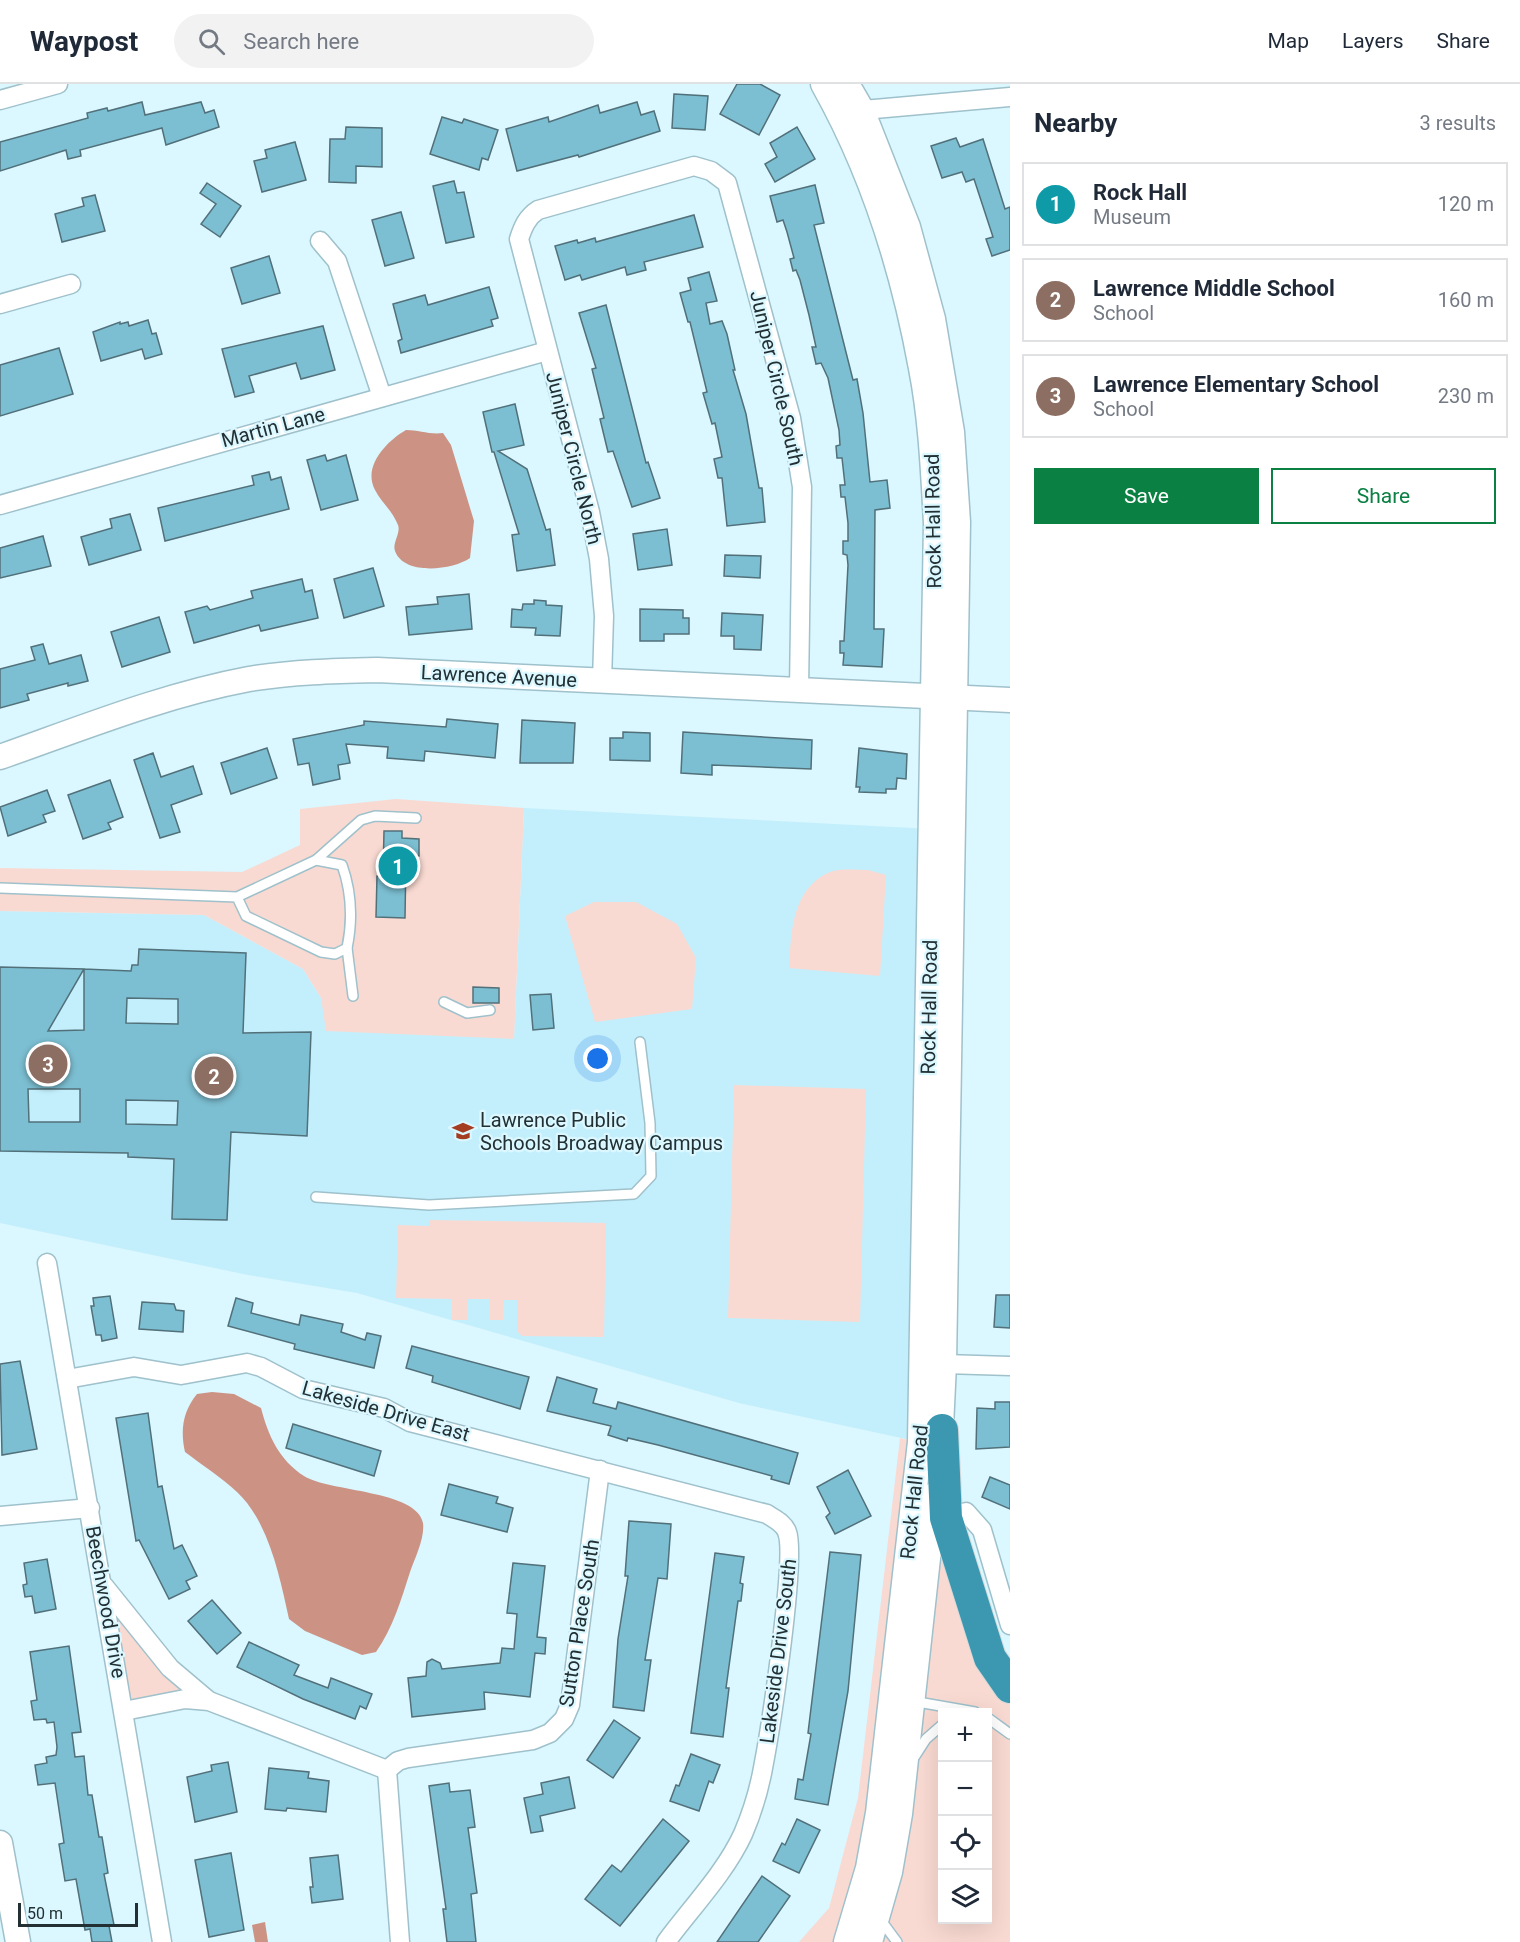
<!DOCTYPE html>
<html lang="en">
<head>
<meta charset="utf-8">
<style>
  body { margin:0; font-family:Roboto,sans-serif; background:#f2f2f3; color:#1f2937 }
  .controls { position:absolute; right:18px; bottom:18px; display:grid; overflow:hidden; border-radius:0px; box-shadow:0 6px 24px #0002 }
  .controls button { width:54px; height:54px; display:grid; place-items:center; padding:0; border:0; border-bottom:2px solid #e0e1e3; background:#fff; color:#1f2937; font:30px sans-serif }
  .scale { position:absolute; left:18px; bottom:15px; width:120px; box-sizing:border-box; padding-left:6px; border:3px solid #223033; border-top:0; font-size:16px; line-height:21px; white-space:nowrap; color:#223033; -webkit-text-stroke:4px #dbf7ff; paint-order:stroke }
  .you { position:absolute; left:598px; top:975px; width:21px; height:21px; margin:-15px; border:4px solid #fff; border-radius:50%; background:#1a73e8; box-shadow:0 0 0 9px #1a73e833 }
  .badge { display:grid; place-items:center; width:39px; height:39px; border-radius:50%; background:#0b8043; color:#fff; font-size:20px; font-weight:700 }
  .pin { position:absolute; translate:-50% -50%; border:3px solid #fff; box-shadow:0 2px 6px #0006 }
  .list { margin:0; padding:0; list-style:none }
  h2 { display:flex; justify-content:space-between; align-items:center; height:78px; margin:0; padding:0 24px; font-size:26px }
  h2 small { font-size:20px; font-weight:400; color:#747a83 }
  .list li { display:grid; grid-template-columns:39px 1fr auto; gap:18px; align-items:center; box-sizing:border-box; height:84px; margin:0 12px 12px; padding:0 12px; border:2px solid #e0e1e3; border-radius:0px }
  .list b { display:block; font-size:22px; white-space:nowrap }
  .list p { margin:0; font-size:20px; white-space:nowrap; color:#747a83 }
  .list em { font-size:20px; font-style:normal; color:#747a83 }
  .actions { display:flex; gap:12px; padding:18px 24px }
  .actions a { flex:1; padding:14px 0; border:2px solid #0b8043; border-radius:0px; text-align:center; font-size:21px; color:#0b8043 }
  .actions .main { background:#0b8043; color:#fff }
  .icon { flex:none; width:33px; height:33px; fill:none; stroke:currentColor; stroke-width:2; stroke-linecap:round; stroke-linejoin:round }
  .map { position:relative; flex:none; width:1010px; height:1858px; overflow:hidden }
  header { display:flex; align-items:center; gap:36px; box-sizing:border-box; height:84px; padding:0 30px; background:#fff; border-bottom:2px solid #e0e1e3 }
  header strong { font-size:28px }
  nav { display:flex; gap:33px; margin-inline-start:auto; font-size:21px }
  .search { width:420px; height:54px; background:#f2f2f3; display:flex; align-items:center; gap:15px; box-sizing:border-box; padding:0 21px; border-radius:33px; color:#747a83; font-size:22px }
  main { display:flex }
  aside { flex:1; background:#fff }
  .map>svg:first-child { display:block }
  .built { fill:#c3effc }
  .green { fill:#f9dad2; fill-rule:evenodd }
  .water { fill:#cc9384 }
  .building { fill:#7cbfd2; stroke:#517079; stroke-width:1.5; fill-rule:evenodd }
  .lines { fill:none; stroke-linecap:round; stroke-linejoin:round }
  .lane-casing { stroke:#9fc1cb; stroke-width:12 }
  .street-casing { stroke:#9fc1cb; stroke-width:21 }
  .secondary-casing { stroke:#9fc1cb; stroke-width:27 }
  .highway-casing { stroke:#d7dada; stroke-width:34 }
  .lane { stroke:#fff; stroke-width:9 }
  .street { stroke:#fff; stroke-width:18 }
  .secondary { stroke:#fff; stroke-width:24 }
  .highway { stroke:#3c98b0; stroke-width:32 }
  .labels { text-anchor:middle; stroke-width:4.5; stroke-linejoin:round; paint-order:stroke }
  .street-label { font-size:20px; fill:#223033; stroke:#dbf7ff }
  .poi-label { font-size:20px; fill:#223033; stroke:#dbf7ff; text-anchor:start }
</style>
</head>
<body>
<header>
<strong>Waypost</strong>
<div class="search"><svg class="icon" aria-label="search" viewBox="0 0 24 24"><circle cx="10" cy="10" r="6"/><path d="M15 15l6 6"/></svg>Search here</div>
<nav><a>Map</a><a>Layers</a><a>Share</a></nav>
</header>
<main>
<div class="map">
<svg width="1010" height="1858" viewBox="0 0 1010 1858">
  <rect width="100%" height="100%" fill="#dbf7ff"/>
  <polygon class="built" points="524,724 932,745 920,1358 739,1319 357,1209 248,1191 0,1139 0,827 204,831 303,885 321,914 514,955"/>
  <g class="green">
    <polygon points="396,715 524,724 514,955 326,947 321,914 303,885 204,831 0,827 0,784 242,788 300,761 300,725"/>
    <path d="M868,786L886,791L880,892L789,884C791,848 792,804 830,788C840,784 857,786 868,786Z"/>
    <polygon points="594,818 636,818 677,840 696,874 692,925 595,938 565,832"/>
    <polygon points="734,1001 866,1005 860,1238 728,1234"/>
    <polygon points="430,1136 606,1139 604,1253 522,1252 517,1247 517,1216 504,1216 503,1236 489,1236 489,1215 468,1215 467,1236 452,1236 452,1215 396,1214 398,1141 429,1142"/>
    <polygon points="900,1354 917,1358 877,1710 843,1858 799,1858 829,1824 858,1714"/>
    <path d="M935,1401L1010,1597V1858H873ZM942,1628H988V1836H942Z"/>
    <polygon points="103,1500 209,1617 124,1627"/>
  </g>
  <g class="water">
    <path d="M406,346C419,346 430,351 443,349L451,361L474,437L470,474C453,486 404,492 395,467C392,459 401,449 398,441C392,426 381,418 375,406C362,382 388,356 406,346Z"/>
    <path d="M212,1308L234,1310L261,1324C268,1351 279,1376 304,1392C329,1408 417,1406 423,1439C425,1454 415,1474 410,1488C401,1516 393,1544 376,1568L362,1571L305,1547L289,1535C280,1494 269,1438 237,1408C221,1393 202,1381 185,1368C180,1346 183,1327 197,1310Z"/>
    <polygon points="265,1838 268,1858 255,1858 252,1841"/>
  </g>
  <g class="building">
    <polygon points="737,0 760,0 780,11 759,51 720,30"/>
    <polygon points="674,10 708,12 705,46 672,44"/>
    <polygon points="142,18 145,31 201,18 205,29 214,26 219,43 166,61 162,44 80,66 81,72 68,75 66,66 0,87 0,58 88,34 87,29 107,24 108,27"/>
    <polygon points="637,18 641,31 654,27 660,47 579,73 578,71 517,87 506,45 548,33 549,38 598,21 600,29"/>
    <polygon points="442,33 462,39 464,35 498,46 488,76 482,74 479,86 430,70"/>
    <polygon points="346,43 382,44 382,83 356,82 356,99 329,98 330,55 345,55"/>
    <polygon points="797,43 815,75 775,98 765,80 777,73 770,59"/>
    <polygon points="956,54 960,63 983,55 1005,125 1010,123 1010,166 992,172 986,155 993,153 974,95 966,98 962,88 942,94 931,62"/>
    <polygon points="295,58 306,96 262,108 254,77 267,74 265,66"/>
    <polygon points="454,97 457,109 464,108 474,153 446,159 433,102"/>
    <polygon points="207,99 241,122 220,153 201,140 216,120 200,109"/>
    <polygon points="815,101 824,139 814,141 853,296 857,295 863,329 870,398 887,396 890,424 875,426 874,545 884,545 882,583 843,581 844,569 840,569 840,557 844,557 848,481 847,471 843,470 843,457 848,457 848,439 845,413 841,413 840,401 845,401 842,374 837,374 836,362 840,361 839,346 828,294 821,279 816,280 812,263 816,263 809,231 800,196 796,186 793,187 790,175 794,174 787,148 783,136 777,138 770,112"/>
    <polygon points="95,111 105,147 62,158 55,130 84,122 82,114"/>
    <polygon points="401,128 414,174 385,182 372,136"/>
    <polygon points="694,131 703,163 644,178 646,186 627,191 625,183 582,196 580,191 565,196 555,162 577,156 578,159 595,154 596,158"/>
    <polygon points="269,172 280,209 242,220 231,184"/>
    <polygon points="709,188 717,217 706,219 710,240 722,237 727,250 735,286 733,286 746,330 759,404 762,404 765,438 727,442 722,394 718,394 714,375 722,373 715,339 712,340 703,309 707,308 690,238 688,238 680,209 691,206 688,194"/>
    <polygon points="489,203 498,234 491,236 493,242 401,269 398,257 402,255 393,220 425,211 428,221"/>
    <polygon points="606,221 646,379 648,378 660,414 632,423 613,367 608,368 600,335 604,334 592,285 596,284 579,229"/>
    <polygon points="148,236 152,250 156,249 162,270 145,275 142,265 101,277 93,248 120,238 120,240 128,238 129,242"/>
    <polygon points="323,242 335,286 301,295 296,279 249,292 254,308 235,313 222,265"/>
    <polygon points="59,264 73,310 0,332 0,281"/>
    <polygon points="515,320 524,361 498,367 527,385 546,446 550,445 555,481 517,487 512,451 519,450 494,368 492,368 483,328"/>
    <polygon points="325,371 327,377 346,371 358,416 321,426 307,376"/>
    <polygon points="269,388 271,396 281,393 289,425 165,457 158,424 254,401 252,392"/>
    <polygon points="130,430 141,466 89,481 81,453 112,444 110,435"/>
    <polygon points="667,445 672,481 638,486 633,450"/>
    <polygon points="43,452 51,482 0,494 0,464"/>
    <polygon points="725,471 761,472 760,494 724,492"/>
    <polygon points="373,484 384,522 344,534 334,495"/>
    <polygon points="302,495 305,508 312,506 318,534 261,547 259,541 194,559 185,528 207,522 210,526 253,514 251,507"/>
    <polygon points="469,510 472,545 409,551 406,523 438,520 437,513"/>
    <polygon points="534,516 546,517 546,521 562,522 560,552 535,551 536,544 511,543 512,525 522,526 523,520 534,520"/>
    <polygon points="640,525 683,526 683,534 689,534 689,550 664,550 664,557 640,557"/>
    <polygon points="722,529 763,531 761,566 734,565 734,552 721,552"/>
    <polygon points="159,533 170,568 122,583 111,548"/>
    <polygon points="43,560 49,580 81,571 88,597 68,602 68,599 27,610 29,616 0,624 0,585 35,576 31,563"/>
    <polygon points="447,635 498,640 495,674 425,667 424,677 387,674 388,663 346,660 350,679 338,681 340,695 313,701 309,679 298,681 293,655 364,641 364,637 446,643"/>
    <polygon points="522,636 575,639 573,679 520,679"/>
    <polygon points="623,648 650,649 650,677 610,676 610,654 623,654"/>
    <polygon points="683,648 812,656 811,685 712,681 712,691 681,689"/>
    <polygon points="267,664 277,694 231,710 221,679"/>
    <polygon points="859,664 907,670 906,695 897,694 896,705 886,705 886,709 859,708 860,703 856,703"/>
    <polygon points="153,669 161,693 193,682 202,710 171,721 180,748 160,754 134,676"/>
    <polygon points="110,696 123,733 108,739 111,745 83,755 68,711"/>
    <polygon points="47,706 55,727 43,731 46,738 8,752 0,723"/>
    <polygon points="384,747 402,747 402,754 419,755 419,772 406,772 405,834 376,833 377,792 383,792"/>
    <path d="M139,865L246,869L243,949L311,948L307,1052L231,1048L227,1136L172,1135L174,1075L128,1073V1069L0,1067V883L84,885L48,947L84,946V885L131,887L132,881H138ZM127,914L178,915V940L126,939ZM28,1005H80V1038H29ZM126,1016L178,1017L177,1041L126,1040Z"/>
    <polygon points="473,903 499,904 499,919 473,919"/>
    <polygon points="551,910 554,944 533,946 530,911"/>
    <polygon points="996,1211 1010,1211 1010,1244 994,1243"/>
    <polygon points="110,1212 117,1254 102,1257 101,1251 96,1251 91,1222 94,1222 93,1214"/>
    <polygon points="236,1214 253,1219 251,1229 299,1241 301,1231 343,1240 341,1248 365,1256 367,1249 381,1252 374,1284 294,1265 295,1260 228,1242"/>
    <polygon points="142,1218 174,1220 176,1226 184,1227 183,1248 139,1245"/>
    <polygon points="412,1262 529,1293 520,1325 432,1298 433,1292 406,1284"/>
    <polygon points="20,1277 37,1365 2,1371 0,1280"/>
    <polygon points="557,1293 597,1305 593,1319 616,1325 618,1318 798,1369 789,1400 771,1395 772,1392 658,1361 628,1354 627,1357 608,1351 611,1342 547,1327"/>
    <polygon points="995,1318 1010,1318 1010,1363 976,1365 977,1324 995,1325"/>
    <polygon points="148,1329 158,1403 162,1402 174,1465 182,1461 197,1492 186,1497 190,1505 169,1515 139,1456 136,1457 116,1334"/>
    <polygon points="293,1340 381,1367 374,1392 286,1364"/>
    <polygon points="848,1386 871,1432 835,1450 826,1433 830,1429 817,1403"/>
    <polygon points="990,1393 1010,1401 1010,1425 982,1413"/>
    <polygon points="449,1400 498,1413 496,1419 513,1424 507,1448 441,1431"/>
    <polygon points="629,1437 671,1440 667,1495 658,1494 645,1576 651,1576 644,1627 613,1623 618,1555 628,1492 625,1492"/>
    <polygon points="830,1468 861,1471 848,1607 828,1721 795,1715 798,1695 803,1696 811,1650 808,1649"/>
    <polygon points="715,1469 744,1473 740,1499 743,1500 741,1517 738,1517 726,1604 729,1604 723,1653 691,1649"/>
    <polygon points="47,1475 56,1525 35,1529 32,1512 25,1513 23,1501 27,1500 24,1479"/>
    <polygon points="513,1479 545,1482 537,1553 546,1554 545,1570 535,1569 530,1613 484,1608 485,1625 412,1633 408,1594 426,1592 427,1578 432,1575 440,1579 442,1585 500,1579 502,1564 514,1565 517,1530 507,1529"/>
    <polygon points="212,1516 241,1549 217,1570 188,1537"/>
    <polygon points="249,1558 299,1581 294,1591 328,1604 331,1594 372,1610 366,1625 360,1622 355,1635 303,1615 237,1583"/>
    <polygon points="69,1562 81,1648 72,1649 75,1673 84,1672 88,1711 92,1711 99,1753 102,1753 108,1789 104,1790 114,1841 109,1842 112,1858 92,1858 90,1845 85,1846 76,1795 65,1797 59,1760 64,1759 55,1699 38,1701 35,1681 47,1679 46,1673 56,1671 57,1663 54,1638 47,1639 46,1635 34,1636 31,1617 37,1616 30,1568"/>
    <polygon points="614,1636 640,1654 613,1694 587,1676"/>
    <polygon points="691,1670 720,1681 713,1699 709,1697 699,1727 670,1717 676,1701 679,1702"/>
    <polygon points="228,1678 237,1728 195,1738 187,1693 212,1687 211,1681"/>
    <polygon points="269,1684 309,1688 308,1694 329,1697 326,1728 287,1724 286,1727 265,1725"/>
    <polygon points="569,1693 575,1724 540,1732 543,1747 531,1749 524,1714 543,1710 541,1699"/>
    <polygon points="449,1699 450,1708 470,1706 475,1743 468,1744 477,1809 471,1810 476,1858 447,1858 443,1825 446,1825 429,1702"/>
    <polygon points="663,1735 689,1757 620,1842 585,1815 612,1781 621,1788"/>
    <polygon points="797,1735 820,1746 799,1789 773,1777 782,1759 785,1761"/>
    <polygon points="231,1769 244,1846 209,1853 195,1776"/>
    <polygon points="338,1771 343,1815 312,1819 310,1803 313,1803 310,1774"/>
    <polygon points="762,1792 790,1812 758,1858 717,1858"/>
  </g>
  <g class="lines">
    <defs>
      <g id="lane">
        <polyline points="316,776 361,736 375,732 416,734"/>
        <path d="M0,804L237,813L316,776L342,781C352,809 353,835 347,864L335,870L321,868L246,832L237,813"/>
        <polyline points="347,864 353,912"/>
        <polyline points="444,918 467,929 490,926"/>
        <polyline points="316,1113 429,1121 634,1110 651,1092 650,1039 640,958"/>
        <polyline points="912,1617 975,1628"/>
        <polyline points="988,1634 1010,1650"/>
        <polyline points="915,1672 926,1655 942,1641"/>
        <polyline points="880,1835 897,1858"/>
      </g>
      <g id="street">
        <polyline points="0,16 58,0"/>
        <polyline points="852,27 1010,13"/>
        <polyline points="320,157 337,177 382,313"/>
        <polyline points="0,220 71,200"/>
        <polyline points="0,421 547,267"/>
        <path d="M602,597L604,532L599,475L590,428L519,155C523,143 527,133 538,126L694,82L711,87L727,99L791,334L802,403L799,606"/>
        <polyline points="47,1179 162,1858"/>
        <polyline points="944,1280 1010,1282"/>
        <path d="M67,1295L134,1283L181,1291L247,1279L261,1283L303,1305L384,1324L410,1338L767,1430C774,1435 784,1439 787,1448C797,1472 770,1648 763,1684C759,1706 752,1729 743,1750C725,1789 691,1824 666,1858"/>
        <polyline points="0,1432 90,1424"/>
        <polyline points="946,1434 966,1428 982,1446 1010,1541"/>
        <polyline points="104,1502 170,1584 209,1617"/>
        <polyline points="124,1627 185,1615 209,1617 387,1686"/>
        <polyline points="387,1686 398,1677 408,1674 533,1656 550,1649 564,1635 570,1621 600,1386"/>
        <polyline points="387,1686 400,1858"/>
      </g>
      <g id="secondary">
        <path d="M823,0C872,87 903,186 921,284C931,335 933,387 936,439L920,1358L878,1729L868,1784L846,1858"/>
        <polyline points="847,0 862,26 908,143 933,235 952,348 958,438 944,1280 940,1364"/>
        <path d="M0,673C82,644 164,611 249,595C292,588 334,587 377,586L1010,616"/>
        <polyline points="0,1759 18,1858"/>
        <polyline points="870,1858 890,1788 900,1730 935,1410"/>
      </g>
      <polyline id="highway" points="942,1346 946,1434 990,1574 1010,1603"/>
    </defs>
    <use href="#lane" class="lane-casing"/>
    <use href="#street" class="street-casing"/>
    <use href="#secondary" class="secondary-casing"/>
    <use href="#highway" class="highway-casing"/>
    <use href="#lane" class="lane"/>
    <use href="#street" class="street"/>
    <use href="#secondary" class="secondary"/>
    <use href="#highway" class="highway"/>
  </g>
  <defs>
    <symbol id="school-bare" viewBox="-9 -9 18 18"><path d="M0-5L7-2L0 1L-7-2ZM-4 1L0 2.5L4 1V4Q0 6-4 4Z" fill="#a43c20" stroke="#dbf7ff" stroke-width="2.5" paint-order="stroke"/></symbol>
  </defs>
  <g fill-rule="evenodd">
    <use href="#school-bare" x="448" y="1032" width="30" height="30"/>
  </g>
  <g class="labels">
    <g class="street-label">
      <text transform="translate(777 294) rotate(77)" y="7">Juniper Circle South</text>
      <text transform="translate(273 343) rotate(-15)" y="7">Martin Lane</text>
      <text transform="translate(574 374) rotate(76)" y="7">Juniper Circle North</text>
      <text transform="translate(933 437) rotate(-91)" y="7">Rock Hall Road</text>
      <text transform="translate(499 592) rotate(3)" y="7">Lawrence Avenue</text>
      <text transform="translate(929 923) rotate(-89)" y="7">Rock Hall Road</text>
      <text transform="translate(386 1327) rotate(16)" y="7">Lakeside Drive East</text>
      <text transform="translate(914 1408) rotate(-84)" y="7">Rock Hall Road</text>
      <text transform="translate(106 1518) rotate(80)" y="7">Beechwood Drive</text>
      <text transform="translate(579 1539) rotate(-81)" y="7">Sutton Place South</text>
      <text transform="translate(778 1567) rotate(-83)" y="7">Lakeside Drive South</text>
    </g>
    <g class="poi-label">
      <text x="480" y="1043">Lawrence Public<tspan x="480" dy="23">Schools Broadway Campus</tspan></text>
    </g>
  </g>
</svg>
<div class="controls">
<button>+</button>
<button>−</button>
<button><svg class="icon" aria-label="locate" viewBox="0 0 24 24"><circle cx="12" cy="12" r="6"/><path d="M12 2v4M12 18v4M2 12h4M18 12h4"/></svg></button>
<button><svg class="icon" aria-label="layers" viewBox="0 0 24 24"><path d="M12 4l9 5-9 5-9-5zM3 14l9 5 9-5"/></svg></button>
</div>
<div class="scale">50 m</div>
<div class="you"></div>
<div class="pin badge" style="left:398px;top:782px;background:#0f9aa8">1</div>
<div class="pin badge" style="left:214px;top:992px;background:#8d6e63">2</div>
<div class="pin badge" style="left:48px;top:980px;background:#8d6e63">3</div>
</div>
<aside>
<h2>Nearby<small>3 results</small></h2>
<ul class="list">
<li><span class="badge" style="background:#0f9aa8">1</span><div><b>Rock Hall</b><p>Museum</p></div><em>120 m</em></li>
<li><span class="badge" style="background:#8d6e63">2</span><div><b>Lawrence Middle School</b><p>School</p></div><em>160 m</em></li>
<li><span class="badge" style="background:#8d6e63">3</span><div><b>Lawrence Elementary School</b><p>School</p></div><em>230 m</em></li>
</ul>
<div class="actions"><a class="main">Save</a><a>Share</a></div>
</aside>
</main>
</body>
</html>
